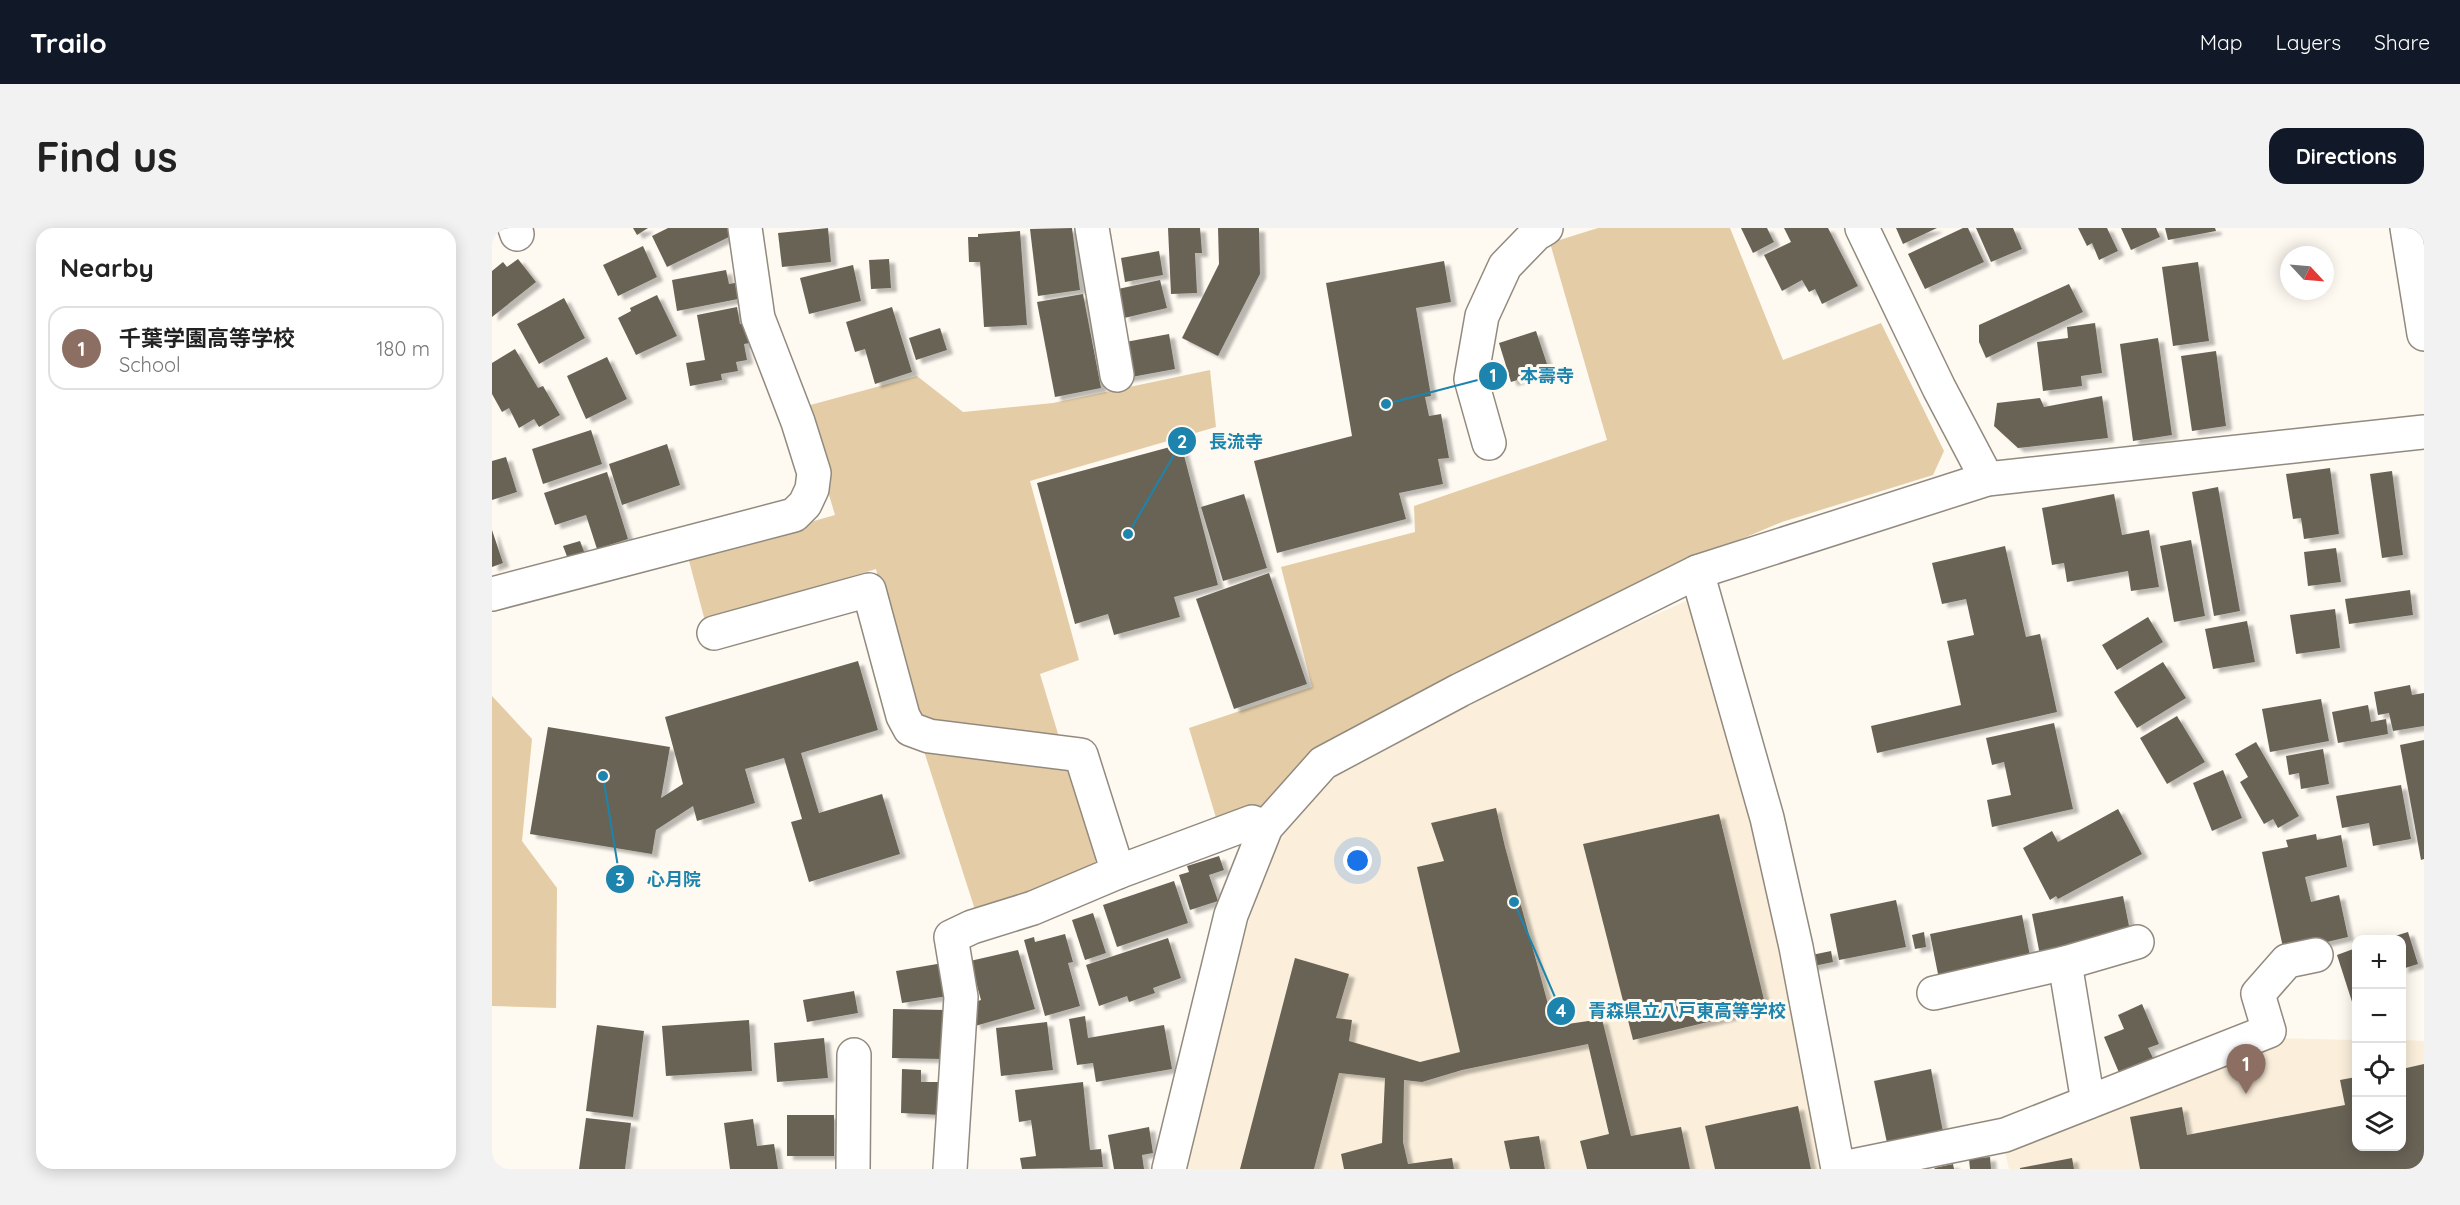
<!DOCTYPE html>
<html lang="en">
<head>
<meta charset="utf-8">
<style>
  body { margin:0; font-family:Quicksand,"Noto Sans JP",sans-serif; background:#f2f2f2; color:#222 }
  .controls { position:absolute; right:18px; bottom:18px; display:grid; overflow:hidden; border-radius:12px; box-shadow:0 3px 15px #0003 }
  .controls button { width:54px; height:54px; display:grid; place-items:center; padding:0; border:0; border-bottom:2px solid #e0e0e0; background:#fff; color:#222; font:30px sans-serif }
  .compass { position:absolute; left:1788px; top:18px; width:54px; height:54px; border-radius:50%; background:#fff; box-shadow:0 3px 15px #0003; rotate:116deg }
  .you { position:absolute; left:866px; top:633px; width:21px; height:21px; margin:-15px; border:4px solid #fff; border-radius:50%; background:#1a73e8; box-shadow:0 0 0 9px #1a73e833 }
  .badge { display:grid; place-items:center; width:39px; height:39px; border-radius:50%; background:#111827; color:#fff; font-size:20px; font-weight:700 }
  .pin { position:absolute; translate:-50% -50px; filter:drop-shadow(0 2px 3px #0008) }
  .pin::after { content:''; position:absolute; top:32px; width:21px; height:18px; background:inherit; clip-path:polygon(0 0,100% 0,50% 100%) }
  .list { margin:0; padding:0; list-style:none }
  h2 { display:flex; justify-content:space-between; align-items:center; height:78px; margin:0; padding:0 24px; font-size:26px }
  h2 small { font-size:20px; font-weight:400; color:#767676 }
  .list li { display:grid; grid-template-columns:39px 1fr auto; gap:18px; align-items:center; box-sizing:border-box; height:84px; margin:0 12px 12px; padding:0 12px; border:2px solid #e0e0e0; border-radius:18px }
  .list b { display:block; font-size:22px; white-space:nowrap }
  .list p { margin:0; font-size:20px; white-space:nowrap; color:#767676 }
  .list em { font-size:20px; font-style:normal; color:#767676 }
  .icon { flex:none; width:33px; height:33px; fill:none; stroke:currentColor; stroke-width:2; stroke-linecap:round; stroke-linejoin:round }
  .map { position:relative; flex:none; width:1932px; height:941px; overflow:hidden; border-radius:18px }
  header { display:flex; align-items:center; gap:36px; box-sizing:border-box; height:84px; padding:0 30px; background:#111827; color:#fff }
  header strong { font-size:28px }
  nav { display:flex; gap:33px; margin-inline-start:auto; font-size:21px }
  .intro { display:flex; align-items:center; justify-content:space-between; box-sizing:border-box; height:144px; padding:0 36px }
  h1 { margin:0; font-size:42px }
  .button { padding:15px 27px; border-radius:18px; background:#111827; color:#fff; font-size:21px; font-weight:700 }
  main { display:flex; gap:36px; padding:0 36px }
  aside { flex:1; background:#fff; border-radius:18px; box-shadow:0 3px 15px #0003 }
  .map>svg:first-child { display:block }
  .built { fill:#fbefdb }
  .green { fill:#e4cda6 }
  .building { fill:#696357; filter:url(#shadow) }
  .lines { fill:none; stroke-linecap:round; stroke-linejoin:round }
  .minor-casing { stroke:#928a7e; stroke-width:36 }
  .minor { stroke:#fff; stroke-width:33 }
  .leader { fill:none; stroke:#1c84ad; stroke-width:2 }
  .callout-dot { fill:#1c84ad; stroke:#fef9f1; stroke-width:2 }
  .mark-label { font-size:18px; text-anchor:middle; font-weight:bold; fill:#fff }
  .callout-label { font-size:18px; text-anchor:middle; font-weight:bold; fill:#1c84ad; stroke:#fef9f1; stroke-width:6; stroke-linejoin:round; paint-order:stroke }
</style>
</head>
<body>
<header>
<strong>Trailo</strong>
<nav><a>Map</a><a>Layers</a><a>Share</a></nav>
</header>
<div class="intro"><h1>Find us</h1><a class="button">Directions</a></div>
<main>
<aside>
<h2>Nearby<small></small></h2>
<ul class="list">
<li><span class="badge" style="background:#8d6e63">1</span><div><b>千葉学園高等学校</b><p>School</p></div><em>180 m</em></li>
</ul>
</aside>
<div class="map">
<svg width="1932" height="941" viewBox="0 0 1932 941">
  <defs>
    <filter id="shadow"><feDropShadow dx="6" dy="4" stdDeviation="1.5" flood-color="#0004"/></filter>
  </defs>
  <rect width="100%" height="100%" fill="#fef9f1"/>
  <g class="built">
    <polygon points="1203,369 1266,603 1333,941 695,941 748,718 779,630 809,575 858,538 996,462"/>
    <polygon points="1781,810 1864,812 1864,918 1910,918 1910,812 1932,813 1932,941 1517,941 1512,919"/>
  </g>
  <g class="green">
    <polygon points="1106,0 1238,0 1291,132 1389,95 1452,223 1441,247 1290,294 1195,334 839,518 767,580 725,593 697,500 820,459 789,339 923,304 922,278 1115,212 1058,15"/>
    <polygon points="718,142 724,199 538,253 587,432 548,446 604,632 596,648 485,688 421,489 384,341 213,393 196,329 343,287 311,179 425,148 471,184 561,175"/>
    <polygon points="0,468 40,511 30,613 65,660 64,780 0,778"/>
  </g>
  <g class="building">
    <polygon points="141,0 156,0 145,7"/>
    <polygon points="176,0 235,0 239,8 175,39 160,8"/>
    <polygon points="336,0 339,34 290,39 286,5"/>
    <polygon points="580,0 588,62 546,68 538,1"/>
    <polygon points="676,0 708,0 710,25 703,25 705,65 679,66"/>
    <polygon points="726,0 767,0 768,46 726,128 690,110 727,36"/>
    <polygon points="1249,0 1275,0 1282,14 1261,25"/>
    <polygon points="1292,0 1336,0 1366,58 1330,76 1323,61 1317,64 1310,52 1290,63 1272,27 1299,14"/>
    <polygon points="1404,0 1445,0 1411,16"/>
    <polygon points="1471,0 1476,0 1492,34 1433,61 1416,26"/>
    <polygon points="1484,0 1521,0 1530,21 1499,34"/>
    <polygon points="1586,0 1615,0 1626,23 1607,32 1600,15 1595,18"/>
    <polygon points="1629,0 1664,0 1668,9 1639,22"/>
    <polygon points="1673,0 1723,0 1724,3 1676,12"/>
    <polygon points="528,3 535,97 492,99 488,34 477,34 476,9 486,9 486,6"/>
    <polygon points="151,18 165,49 126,68 111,37"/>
    <polygon points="667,23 671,47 633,54 629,30"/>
    <polygon points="26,31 44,54 0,89 0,43 11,34 15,39"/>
    <polygon points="397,31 399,60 379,61 377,32"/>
    <polygon points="952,33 959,74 924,80 939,168 933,169 937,188 949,186 957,230 946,231 951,256 907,265 914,291 785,325 762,233 860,208 834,55"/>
    <polygon points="1706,34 1717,113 1681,118 1670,39"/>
    <polygon points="361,37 369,73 317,86 308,50"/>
    <polygon points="234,42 237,56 243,55 246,71 185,83 180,52"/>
    <polygon points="668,52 675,80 632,90 626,61"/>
    <polygon points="1577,56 1591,84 1494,130 1487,114 1487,97"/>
    <polygon points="591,66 609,160 563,169 545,74"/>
    <polygon points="165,67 185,108 144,127 126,90 139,83 138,80"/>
    <polygon points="72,70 93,110 47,136 25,96"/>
    <polygon points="245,79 248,96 255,95 258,115 252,116 255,132 244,134 246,143 229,146 230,152 198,158 194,135 213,132 205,87"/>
    <polygon points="400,79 420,144 383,156 373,121 363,124 354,94"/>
    <polygon points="1603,95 1610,145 1589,148 1590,158 1551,163 1545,114 1576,110 1575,99"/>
    <polygon points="448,100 455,122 424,132 417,110"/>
    <polygon points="1044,103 1057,142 1019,154 1007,115"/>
    <polygon points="677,106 683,141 634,150 628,115"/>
    <polygon points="1666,110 1680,207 1641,213 1628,116"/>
    <polygon points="23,121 46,160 51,158 68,187 47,199 42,191 27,200 17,180 10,184 0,166 0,135"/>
    <polygon points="1724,123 1734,198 1700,203 1689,128"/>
    <polygon points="115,129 135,171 94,191 75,148"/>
    <polygon points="1610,168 1616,210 1526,220 1502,198 1505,175 1548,170 1552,179"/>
    <polygon points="99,202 110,236 51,256 40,221"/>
    <polygon points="175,216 188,257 130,277 117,236"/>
    <polygon points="689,216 726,357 682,369 688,389 622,407 616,386 583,396 545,255"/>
    <polygon points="14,229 25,264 0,272 0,233"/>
    <polygon points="1838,240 1847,306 1812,311 1809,290 1801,291 1794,246"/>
    <polygon points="1900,243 1911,327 1890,330 1878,246"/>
    <polygon points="115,244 136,311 105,321 94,287 63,297 52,265"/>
    <polygon points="1726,259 1748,383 1722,388 1700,264"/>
    <polygon points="752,266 775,340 731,353 709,279"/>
    <polygon points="1622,266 1630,307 1657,302 1667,359 1639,363 1636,343 1575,354 1572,335 1560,337 1550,280"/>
    <polygon points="0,302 11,335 0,339"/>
    <polygon points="1699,312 1713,388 1682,394 1668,318"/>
    <polygon points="88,313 93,326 76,331 71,318"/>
    <polygon points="1513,318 1534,409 1548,406 1565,484 1385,525 1379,498 1469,477 1455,413 1482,407 1474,371 1450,376 1440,335"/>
    <polygon points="1844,320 1849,354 1816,358 1812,324"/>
    <polygon points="777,345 815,456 742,481 704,371"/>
    <polygon points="1918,362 1921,387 1857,396 1853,371"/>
    <polygon points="1843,381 1848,420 1804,426 1798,387"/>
    <polygon points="1656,389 1671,414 1625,442 1610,417"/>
    <polygon points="1755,393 1763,434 1721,441 1713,401"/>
    <polygon points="366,433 386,502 309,525 327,585 390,566 408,626 317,654 299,594 310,591 292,530 253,541 263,575 205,593 201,578 164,602 160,626 38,606 56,499 178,519 169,570 191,556 173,489"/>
    <polygon points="1671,434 1694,470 1645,500 1622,464"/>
    <polygon points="1918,457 1920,467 1932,465 1932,498 1901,503 1897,485 1886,487 1882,464"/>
    <polygon points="1829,471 1837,513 1778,524 1770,481"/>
    <polygon points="1876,477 1879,494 1894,491 1896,506 1846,515 1840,484"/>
    <polygon points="1685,488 1713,534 1675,556 1648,510"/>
    <polygon points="1562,495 1581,581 1500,599 1495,572 1519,567 1512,534 1500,537 1494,510"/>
    <polygon points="1932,512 1932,631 1929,632 1908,517"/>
    <polygon points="1764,514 1807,588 1786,600 1781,591 1772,596 1748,554 1756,549 1743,526"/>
    <polygon points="1831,521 1837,556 1809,561 1807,545 1797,547 1794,528"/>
    <polygon points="1731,542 1750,590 1720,603 1701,555"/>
    <polygon points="1909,557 1919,611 1881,618 1877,595 1850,600 1844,568"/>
    <polygon points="1004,580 1013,619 1062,798 1110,791 1139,908 1189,899 1198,941 1095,941 1088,913 1117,906 1096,816 970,842 930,854 912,852 911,914 916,936 960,930 962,941 852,941 849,926 890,915 893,850 847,845 822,941 748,941 803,730 857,746 844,790 860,792 857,813 928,834 968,824 925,639 952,633 939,595"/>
    <polygon points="1626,581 1650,626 1566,671 1564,668 1558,672 1531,620 1560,603 1566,614"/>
    <polygon points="1227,586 1274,780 1141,812 1091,616"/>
    <polygon points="1824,606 1825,612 1849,607 1855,639 1813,649 1819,674 1847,667 1856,709 1792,724 1770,624 1796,619 1794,612"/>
    <polygon points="727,628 732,642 717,647 726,673 698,682 687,647 697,644 695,638"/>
    <polygon points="682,653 696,695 625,719 611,677"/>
    <polygon points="1631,668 1639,708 1548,727 1540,686"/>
    <polygon points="1404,672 1414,719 1347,732 1338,686"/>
    <polygon points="601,685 614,725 593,732 580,692"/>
    <polygon points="1530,687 1539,733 1447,751 1438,706"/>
    <polygon points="1432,704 1434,719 1423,721 1420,707"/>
    <polygon points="1916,704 1926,736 1910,741 1910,712 1893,711"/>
    <polygon points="573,706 581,734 576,735 588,778 553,788 532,712 542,709 543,714"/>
    <polygon points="676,710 689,750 661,760 663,765 637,774 635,768 607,778 594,737"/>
    <polygon points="1864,720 1864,780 1862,780 1845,727"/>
    <polygon points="526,722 543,781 483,798 476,776 489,772 478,733"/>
    <polygon points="1339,723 1341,734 1317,739 1315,728"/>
    <polygon points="451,735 456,768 410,775 404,743"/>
    <polygon points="362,763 366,785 315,794 311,772"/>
    <polygon points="1650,776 1667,816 1656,820 1662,832 1628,847 1612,809 1632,801 1626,787"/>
    <polygon points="401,781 454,782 452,831 400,830"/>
    <polygon points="593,788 596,810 672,797 680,841 604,854 601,835 585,837 577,791"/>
    <polygon points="257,792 260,843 174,848 170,798"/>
    <polygon points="555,794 561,842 509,848 504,800"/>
    <polygon points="105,797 152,803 141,889 94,883"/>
    <polygon points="332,810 336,850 285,854 282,815"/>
    <polygon points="1932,836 1932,941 1648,941 1638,889 1690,879 1695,907 1853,877 1848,852 1864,849 1864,918 1910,918 1910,841"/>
    <polygon points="410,841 429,842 429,854 450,854 449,887 409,885"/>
    <polygon points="1439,841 1451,904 1395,915 1382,853"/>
    <polygon points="591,854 598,922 609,921 611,939 530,941 528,930 544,928 539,892 527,894 523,862"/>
    <polygon points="1306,878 1319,941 1223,941 1213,898"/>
    <rect x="295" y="887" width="47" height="41"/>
    <polygon points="94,890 139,895 133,941 87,941"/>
    <polygon points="261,891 265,918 282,916 286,941 238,941 232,895"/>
    <polygon points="657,899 661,925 650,927 652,941 622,941 616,907"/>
    <polygon points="1047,908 1053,941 1018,941 1012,913"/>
    <polygon points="1498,929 1499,941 1478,941 1477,931"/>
    <polygon points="1580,930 1582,941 1528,941 1528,940"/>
    <polygon points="1461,936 1462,941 1443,941 1442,940"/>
  </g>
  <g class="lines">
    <defs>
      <g id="minor">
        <polyline points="23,0 25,6"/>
        <polyline points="600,0 625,147"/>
        <polyline points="1370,0 1447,160 1495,251"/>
        <polyline points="1915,0 1932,106"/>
        <polyline points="997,215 979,151 990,88 1013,38 1044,6 1054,0"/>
        <polyline points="1205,344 1275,590 1304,719 1346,941 1513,907 1777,803 1766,766 1795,733 1824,727"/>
        <polyline points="0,366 302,287 313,276 320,261 322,245 306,194 266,90 253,0"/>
        <polyline points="222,405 377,362 411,488 418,501 437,508 589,527 626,644"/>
        <polyline points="1573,735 1596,874"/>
        <polyline points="1442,765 1573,735 1645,714"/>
        <polyline points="361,941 362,827"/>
        <polyline points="458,941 469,769 459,709 480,699 541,680 626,644 760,594 774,599"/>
        <polyline points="677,941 739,687 774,599 831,535 968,462 1205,344 1495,251 1932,204"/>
      </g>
    </defs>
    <use href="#minor" class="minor-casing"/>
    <use href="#minor" class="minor"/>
  </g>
  <path class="leader" d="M894 176L1001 148M636 306L690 213M111 548L128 651M1022 674L1069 783"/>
  <g class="callout-dot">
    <circle cx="894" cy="176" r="6"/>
    <circle cx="636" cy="306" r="6"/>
    <circle cx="111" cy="548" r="6"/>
    <circle cx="1022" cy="674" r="6"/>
    <circle cx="1001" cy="148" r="15"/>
    <circle cx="690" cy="213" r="15"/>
    <circle cx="128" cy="651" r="15"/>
    <circle cx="1069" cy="783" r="15"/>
  </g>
  <g class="mark-label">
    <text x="1001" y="154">1</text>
    <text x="690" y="220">2</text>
    <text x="128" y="658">3</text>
    <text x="1069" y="789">4</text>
  </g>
  <g class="callout-label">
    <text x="1055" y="154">本壽寺</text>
    <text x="744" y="220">長流寺</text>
    <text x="182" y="658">心月院</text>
    <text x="1195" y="789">青森県立八戸東高等学校</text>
  </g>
</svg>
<div class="controls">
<button>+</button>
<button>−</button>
<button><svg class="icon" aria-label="locate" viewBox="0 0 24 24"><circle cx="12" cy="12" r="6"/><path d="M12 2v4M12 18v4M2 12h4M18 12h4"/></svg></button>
<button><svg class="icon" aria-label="layers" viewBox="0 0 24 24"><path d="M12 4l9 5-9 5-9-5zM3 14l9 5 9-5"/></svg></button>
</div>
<svg class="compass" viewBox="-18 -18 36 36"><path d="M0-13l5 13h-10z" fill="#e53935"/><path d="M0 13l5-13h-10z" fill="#767676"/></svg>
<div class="you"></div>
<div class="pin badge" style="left:1754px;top:866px;background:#8d6e63">1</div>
</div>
</main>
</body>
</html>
